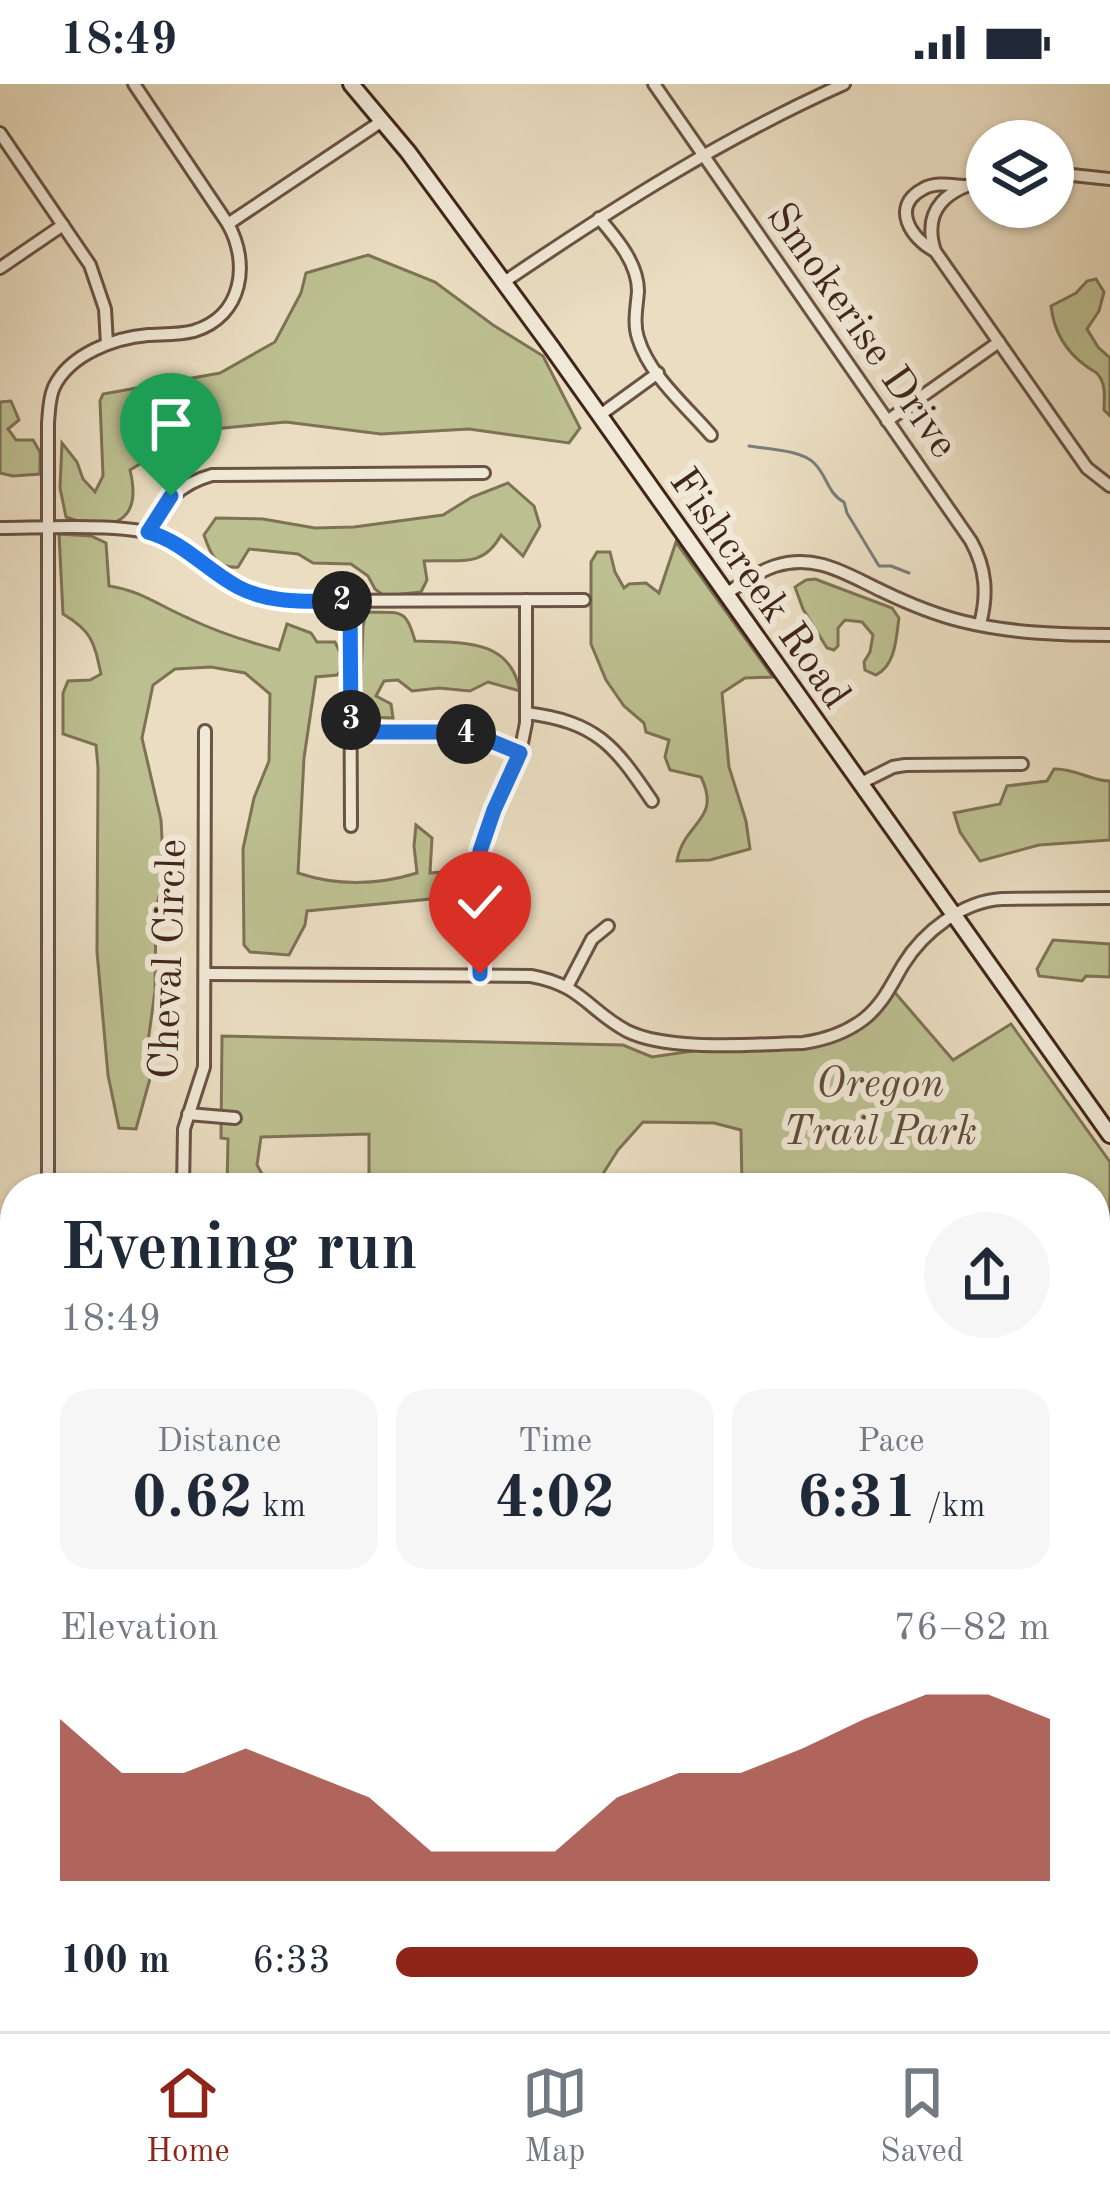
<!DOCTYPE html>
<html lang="en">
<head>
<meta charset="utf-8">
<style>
	:root { --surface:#fff; --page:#f6f6f7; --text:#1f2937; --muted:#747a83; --line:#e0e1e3; --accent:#8f2418 }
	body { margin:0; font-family:"Old Standard TT",serif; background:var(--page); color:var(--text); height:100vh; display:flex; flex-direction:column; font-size:45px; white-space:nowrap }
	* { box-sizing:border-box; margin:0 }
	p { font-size:39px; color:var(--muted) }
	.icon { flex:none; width:66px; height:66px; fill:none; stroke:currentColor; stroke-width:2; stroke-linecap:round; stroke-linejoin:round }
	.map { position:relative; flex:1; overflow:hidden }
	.sheet { position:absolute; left:0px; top:1089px; width:1110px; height:858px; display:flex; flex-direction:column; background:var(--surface); border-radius:48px 48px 0 0; box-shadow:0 3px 9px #0004 }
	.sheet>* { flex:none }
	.controls { position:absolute; left:966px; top:36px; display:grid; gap:24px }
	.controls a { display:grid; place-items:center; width:108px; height:108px; border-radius:50%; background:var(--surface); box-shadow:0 3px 9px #0004; font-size:60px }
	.pin { position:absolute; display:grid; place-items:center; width:102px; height:102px; color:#fff; margin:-123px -51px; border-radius:50% 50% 50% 0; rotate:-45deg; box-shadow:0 0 12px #0007 }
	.pin .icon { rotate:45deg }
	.km { position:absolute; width:60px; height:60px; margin:-30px; border-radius:50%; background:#222; color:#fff; font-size:33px; line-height:60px; text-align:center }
	.round { display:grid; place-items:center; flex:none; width:126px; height:126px; border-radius:63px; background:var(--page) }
	.summary { display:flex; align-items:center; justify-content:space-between; height:204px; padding:0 60px }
	h1 { font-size:66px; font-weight:800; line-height:90px }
	.metrics { display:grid; grid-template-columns:repeat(3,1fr); gap:18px; height:204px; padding:12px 60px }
	.metrics div { display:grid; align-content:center; border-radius:30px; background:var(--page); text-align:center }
	.metrics b { font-size:60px; font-weight:800 }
	.metrics small { font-size:33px; font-weight:400 }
	.metrics p { font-size:33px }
	.chart { height:336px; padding:24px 60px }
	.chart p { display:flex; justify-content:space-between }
	.chart svg { width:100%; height:216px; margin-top:12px; fill:var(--accent); opacity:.7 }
	ul { padding:0 60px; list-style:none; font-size:39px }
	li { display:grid; grid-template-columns:192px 144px 1fr; align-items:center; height:90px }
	li i { height:30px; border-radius:15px; background:var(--accent) }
	.status { display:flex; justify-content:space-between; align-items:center; height:84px; padding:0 60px; background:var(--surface); direction:ltr }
	.status svg { height:33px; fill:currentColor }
	.menu { display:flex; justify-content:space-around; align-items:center; height:168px; border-top:3px solid var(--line); background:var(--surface); font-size:33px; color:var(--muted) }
	.menu a { display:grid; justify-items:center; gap:6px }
	.menu .current { color:var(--accent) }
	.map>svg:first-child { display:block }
	.green { fill:#bcbf90; stroke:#7e7255; stroke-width:3 }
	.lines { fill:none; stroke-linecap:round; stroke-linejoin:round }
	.stream { stroke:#797d7d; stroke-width:3 }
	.minor-casing { stroke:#6a5344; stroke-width:16 }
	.secondary-casing { stroke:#40251a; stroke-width:20 }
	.minor { stroke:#f1e9d7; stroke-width:10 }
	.secondary { stroke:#f1e9d7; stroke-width:14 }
	.route-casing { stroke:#fff; stroke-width:24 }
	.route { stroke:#1a73e8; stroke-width:15 }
	.labels { text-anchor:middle; stroke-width:12; stroke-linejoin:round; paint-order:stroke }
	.street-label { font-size:42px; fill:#40251a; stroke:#f1e9d7 }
	.park-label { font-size:42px; font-style:italic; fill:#5f4c38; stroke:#f1e9d7 }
</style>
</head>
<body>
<div class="status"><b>18:49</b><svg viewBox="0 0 49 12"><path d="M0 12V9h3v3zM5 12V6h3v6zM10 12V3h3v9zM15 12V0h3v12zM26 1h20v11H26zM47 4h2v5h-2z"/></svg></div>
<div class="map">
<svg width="1110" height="1947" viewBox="0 0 1110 1947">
	<rect width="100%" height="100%" fill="#eaddc1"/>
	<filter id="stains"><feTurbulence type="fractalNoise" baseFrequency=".00167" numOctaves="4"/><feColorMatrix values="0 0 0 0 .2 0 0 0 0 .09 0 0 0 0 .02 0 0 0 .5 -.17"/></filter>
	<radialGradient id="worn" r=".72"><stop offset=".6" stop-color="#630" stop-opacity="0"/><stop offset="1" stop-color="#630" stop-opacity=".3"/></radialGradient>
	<g class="green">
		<path d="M368,171L435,198L493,241L543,272L580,344L569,359L469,345L381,350L286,338L213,345L185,353L130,386C143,439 111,450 66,433L60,404L62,359L77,378L83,395L95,408L103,392L100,317L103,310L220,289L275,258L301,209L306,189Z"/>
		<path d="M1096,195L1104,208L1099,227L1087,245L1098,263L1110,274V332L1104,326C1104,315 1106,305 1101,295C1096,286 1095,289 1086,282C1065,267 1054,248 1051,222L1076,209L1087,197Z"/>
		<path d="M11,317L19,336L8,345L16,356H33L40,368V390L13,392L0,389V318Z"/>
		<path d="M508,399L534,422L540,442L523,472L501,451C483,485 458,475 424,477L427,496L421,508L384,512L375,505L368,492L351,480L313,479L298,470L249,465L238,483C216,485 210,469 204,451L216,434L263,435L315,444L354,443L443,431L472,413Z"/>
		<path d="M59,450L91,452L106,459L109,502C139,506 160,522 188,534C217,548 248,558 279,566L287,540L311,549L317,558H335L346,581L337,591L316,593L304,674L298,789C337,802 378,801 417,789L414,762L416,741L432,754L430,789L455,787L451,813L307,827L305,841L289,871L250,868L244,861L243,765L254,714L269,677L270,610L245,589L211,583L175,585L153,601L142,654L161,736L164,794L156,824L155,907L147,965L151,991L136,1045L119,1044L108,991L97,868L98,684L96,661L63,650V609L68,597L90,596L101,590C94,558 92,547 63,530Z"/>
		<path d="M676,458L773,593L745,594L722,609L729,683L746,737L750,765L710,776L677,777C684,737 722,737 701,693L670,686L665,673L669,656L646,648L644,639L624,622L606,596L591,560V478L597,468H610L615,488L624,504L629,500L646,499L659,509Z"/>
		<path d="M815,495L892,524L899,534C896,554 896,581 876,591L865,586L864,578L870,568L873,551L862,538L845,536L838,544V562L834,566L827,564L803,525L795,503L806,496Z"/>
		<path d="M366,528C400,529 406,523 415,557C460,559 510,553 520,607L488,598L470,607L439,604L412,607L398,596L384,597L376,612L391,620L393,634L364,633L360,622L363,543Z"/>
		<path d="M1054,685C1075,684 1090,697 1110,697V756L1039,761L980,777L960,748L954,729L1000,720L1007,702L1047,697Z"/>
		<path d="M1053,856L1110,860V893L1086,892L1082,897L1039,892L1037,885Z"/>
		<path d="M891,904L953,976L1011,940L1110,1078V1144L1105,1139L1095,1144V1104H742L741,1046L714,1039L643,1038L618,1066L596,1101L598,1104H369V1050L261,1053L257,1081L270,1104H227L228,1055L221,1054L222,952L623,961L652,973L748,959H803L851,943Z"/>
		<path d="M1106,1446L1110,1447V1766L1103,1765L1102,1759L1106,1742L1102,1668L1105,1622L1096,1575L1102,1510L1095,1493V1464L1105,1455Z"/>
		<path d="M223,1932H663L648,1942L646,1947H225Z"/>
	</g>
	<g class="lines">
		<g class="stream">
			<path d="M749,362C767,365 803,366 815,380C827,392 828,410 844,418L847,429L879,482H891L909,489"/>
			<path d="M1095,1906L1110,1910"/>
			<path d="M581,1947L592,1932"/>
		</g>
		<defs>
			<g id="minor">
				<path d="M654,0L971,457C986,484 988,510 980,540"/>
				<path d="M0,49L90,181L105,225L107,260"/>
				<path d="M1053,89L1110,95"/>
				<path d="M987,96C949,104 921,124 935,167L1087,384L1110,402"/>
				<path d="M599,134C616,154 638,179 638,207C637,222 633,239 638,254C649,291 686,322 711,351"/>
				<path d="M228,140L382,37"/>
				<path d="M935,167C911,155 890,122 923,105C935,98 950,101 963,102"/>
				<path d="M0,184L63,141"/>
				<path d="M504,198C613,124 723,54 844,0"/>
				<path d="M600,331L658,289"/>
				<path d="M887,337L999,258"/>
				<path d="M0,444C43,444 130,438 167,454C212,474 226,506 280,517L584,516"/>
				<path d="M148,449C163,419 179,400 212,391L484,389"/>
				<path d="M726,510C742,499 757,488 775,482C816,469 846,490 882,507C907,519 933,530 961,537C1009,549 1060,551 1110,551"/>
				<path d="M350,517L351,742"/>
				<path d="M526,629C597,638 614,661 652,717"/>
				<path d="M351,648H452L480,653L520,669"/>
				<path d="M863,698L893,683L905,681L1022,680"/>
				<path d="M205,890L531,892C582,901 588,926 627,947C669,968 755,960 803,959C824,956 847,948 864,935C883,920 891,901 903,881C923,848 963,817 1002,815L1110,814"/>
				<path d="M480,890V767L494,726L520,669L526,639V516"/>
				<path d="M567,903L592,855L608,842"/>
				<path d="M188,1030L235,1034"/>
				<path d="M48,1104V339C49,327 49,314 54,303C70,270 114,254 148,251C163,250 179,251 194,247C243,232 250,179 228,140L134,0"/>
				<path d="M183,1104L184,1045L204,983L205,647"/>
				<path d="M1095,1604L1099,1706L1095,1741"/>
				<path d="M1095,1814L1110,1813"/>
				<path d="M750,1932L768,1947"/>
				<path d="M27,1947V1932"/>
				<path d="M171,1947L172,1932"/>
				<path d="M720,1947L736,1932"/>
			</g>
			<g id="secondary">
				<path d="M351,0L408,68L552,264L1110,1051"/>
				<path d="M0,1367H15"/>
				<path d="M1095,1383L1110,1384"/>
			</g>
		</defs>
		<use href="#minor" class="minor-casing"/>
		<use href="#secondary" class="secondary-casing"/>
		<use href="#minor" class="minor"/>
		<use href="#secondary" class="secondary"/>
	</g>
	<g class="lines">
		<defs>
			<path id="route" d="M171,412L148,448C184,458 206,486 238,503C272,521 312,517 350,517L351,648H452L481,653L520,669L494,726L480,767V890"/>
		</defs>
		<use href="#route" class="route-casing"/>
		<use href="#route" class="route"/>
	</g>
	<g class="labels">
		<g class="street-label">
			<text transform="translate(864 245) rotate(55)" y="15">Smokerise Drive</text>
			<text transform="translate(762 503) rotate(55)" y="15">Fishcreek Road</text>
			<text transform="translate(166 875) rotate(-88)" y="15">Cheval Circle</text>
		</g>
		<g class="park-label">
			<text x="880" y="1012">Oregon<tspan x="880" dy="48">Trail Park</tspan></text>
		</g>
	</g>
	<rect width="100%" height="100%" filter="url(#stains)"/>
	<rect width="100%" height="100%" fill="url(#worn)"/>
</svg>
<div class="controls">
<a><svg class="icon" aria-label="layers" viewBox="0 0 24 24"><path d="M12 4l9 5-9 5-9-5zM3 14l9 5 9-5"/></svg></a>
</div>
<div class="pin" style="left:171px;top:412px;background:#1e9e55"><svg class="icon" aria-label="arrive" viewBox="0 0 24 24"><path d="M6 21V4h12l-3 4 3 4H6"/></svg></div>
<div class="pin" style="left:480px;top:890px;background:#d93025"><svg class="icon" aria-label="check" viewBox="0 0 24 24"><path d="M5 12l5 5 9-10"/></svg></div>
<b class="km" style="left:342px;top:517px">2</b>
<b class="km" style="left:351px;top:636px">3</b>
<b class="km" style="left:466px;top:650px">4</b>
<section class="sheet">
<div class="summary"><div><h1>Evening run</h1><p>18:49</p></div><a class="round"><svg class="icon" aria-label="share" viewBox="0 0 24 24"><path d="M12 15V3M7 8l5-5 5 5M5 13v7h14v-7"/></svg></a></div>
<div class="metrics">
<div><p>Distance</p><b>0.62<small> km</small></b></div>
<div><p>Time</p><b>4:02</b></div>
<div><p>Pace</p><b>6:31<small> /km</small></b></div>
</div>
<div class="chart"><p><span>Elevation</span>76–82 m</p>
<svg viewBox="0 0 160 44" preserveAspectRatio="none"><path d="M0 44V11L10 22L20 22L30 17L40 22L50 27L60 38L70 38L80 38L90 27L100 22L110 22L120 17L130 11L140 6L150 6L160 11V44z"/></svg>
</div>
<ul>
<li><b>100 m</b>6:33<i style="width:89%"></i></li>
</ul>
</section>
</div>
<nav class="menu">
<a class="current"><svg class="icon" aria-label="home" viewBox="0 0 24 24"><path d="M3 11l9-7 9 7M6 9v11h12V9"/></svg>Home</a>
<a><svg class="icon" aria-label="map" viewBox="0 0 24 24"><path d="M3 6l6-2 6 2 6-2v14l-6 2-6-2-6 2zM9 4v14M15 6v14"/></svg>Map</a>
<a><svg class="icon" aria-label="saved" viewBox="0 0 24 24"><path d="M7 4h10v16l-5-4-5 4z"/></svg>Saved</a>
</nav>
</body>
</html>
